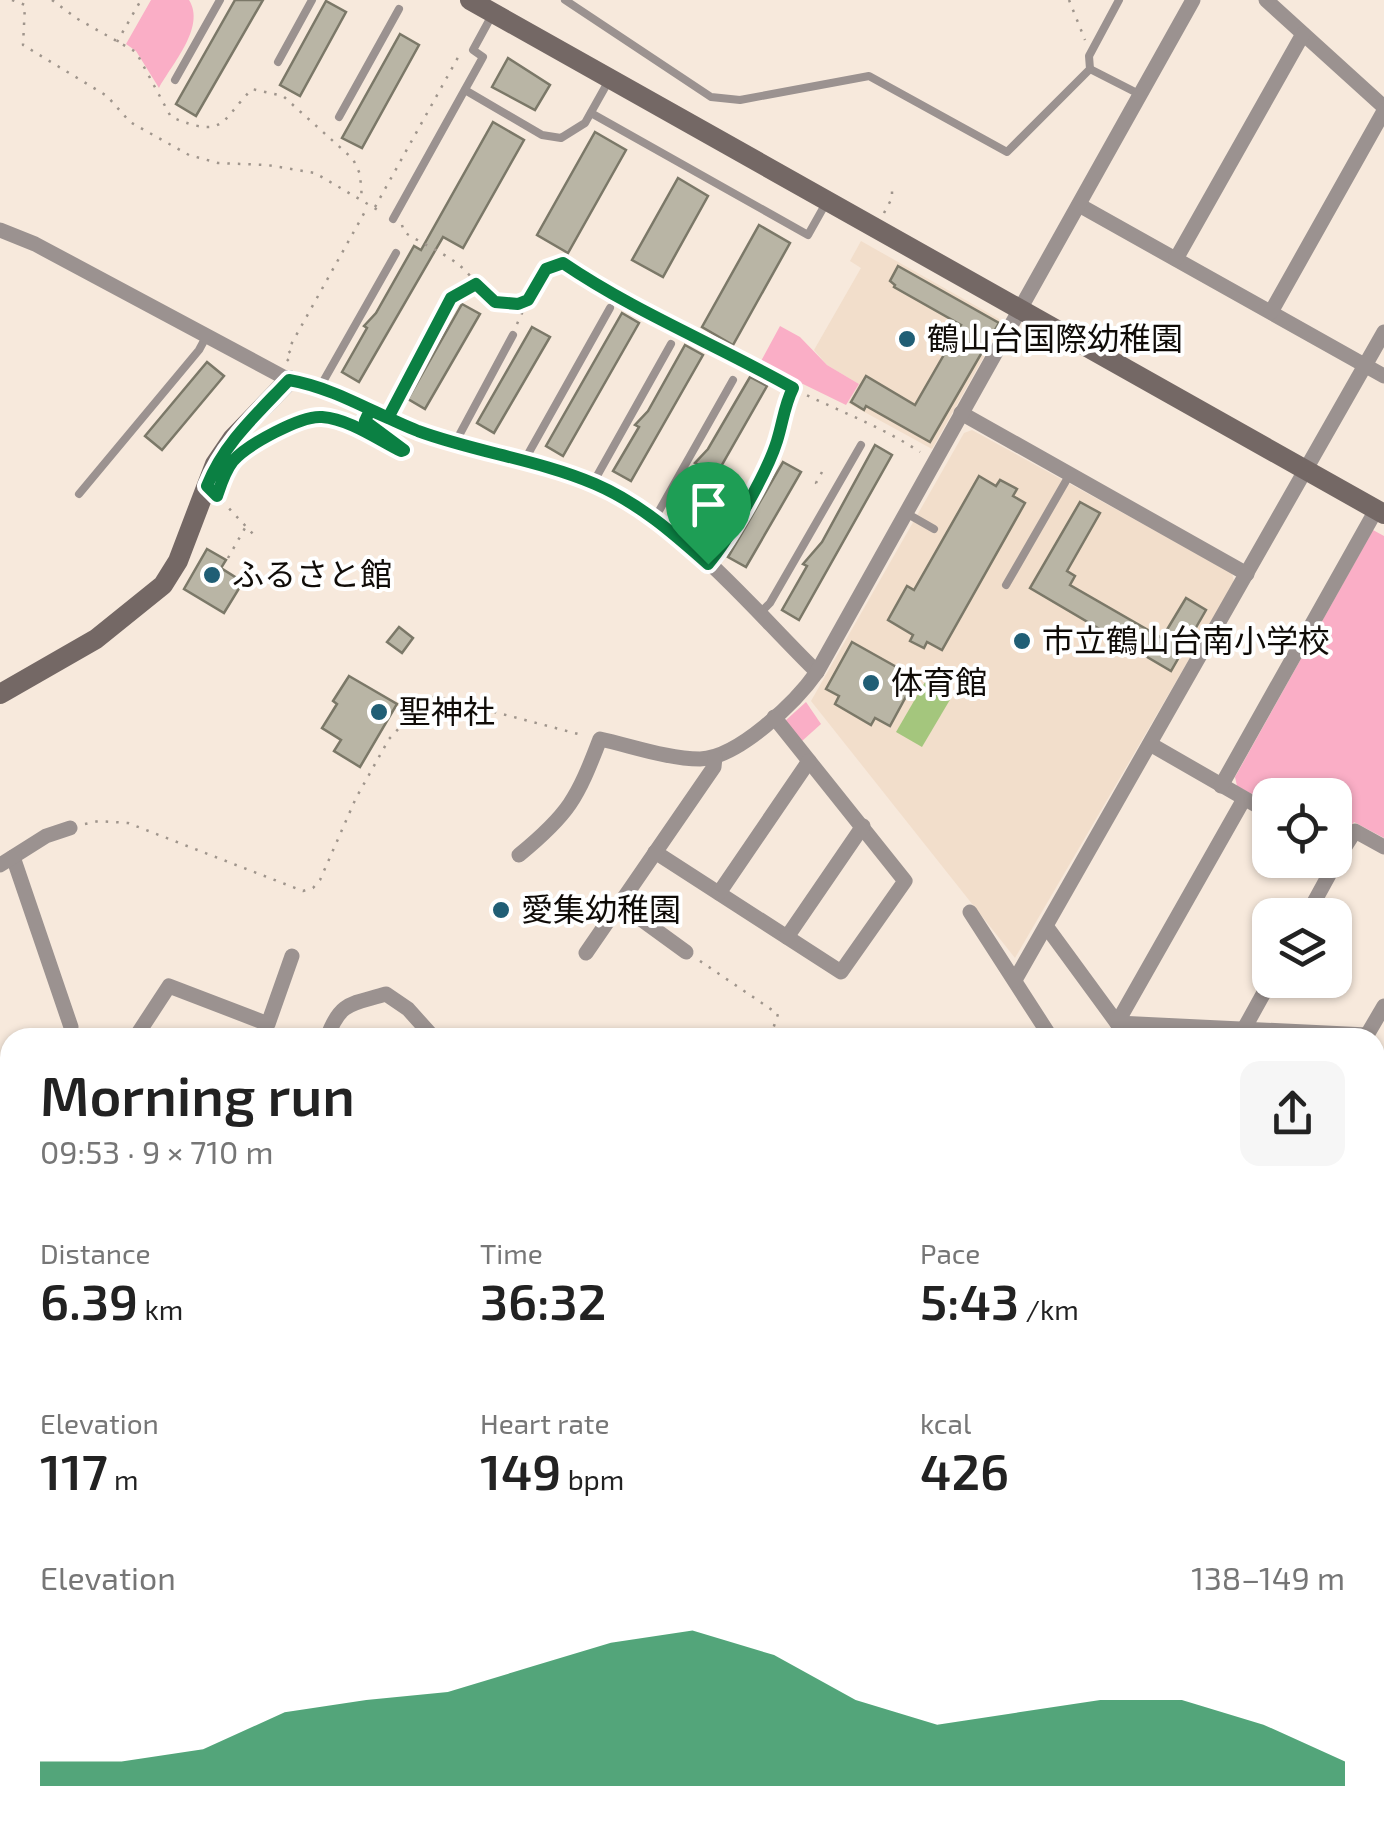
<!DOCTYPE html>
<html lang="en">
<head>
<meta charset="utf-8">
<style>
	:root { --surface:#fff; --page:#f6f6f6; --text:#222; --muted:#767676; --accent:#0b8043 }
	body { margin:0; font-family:"Exo 2","Noto Sans JP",sans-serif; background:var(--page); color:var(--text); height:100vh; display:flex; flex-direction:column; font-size:38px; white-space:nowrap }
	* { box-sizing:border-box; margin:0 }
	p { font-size:32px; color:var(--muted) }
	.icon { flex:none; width:55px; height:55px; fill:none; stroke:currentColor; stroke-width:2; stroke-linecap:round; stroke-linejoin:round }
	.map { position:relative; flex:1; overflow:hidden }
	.sheet { position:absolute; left:0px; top:1028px; width:1385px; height:812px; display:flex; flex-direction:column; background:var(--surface); border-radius:30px 30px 0 0; box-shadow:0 2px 8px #0004 }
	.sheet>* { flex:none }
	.tools { position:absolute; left:1252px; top:778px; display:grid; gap:20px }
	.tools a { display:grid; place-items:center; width:100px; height:100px; border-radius:20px; background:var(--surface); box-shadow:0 2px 8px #0004; font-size:50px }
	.pin { position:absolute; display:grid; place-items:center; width:85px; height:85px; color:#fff; margin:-102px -42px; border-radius:50% 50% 50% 0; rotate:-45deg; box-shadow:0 0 10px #0007 }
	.pin .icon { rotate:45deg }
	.round { display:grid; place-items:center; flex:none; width:105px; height:105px; border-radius:20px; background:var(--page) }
	.summary { display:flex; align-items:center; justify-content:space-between; height:170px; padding:0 40px }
	h1 { font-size:55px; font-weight:600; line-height:75px }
	.metrics { display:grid; grid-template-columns:repeat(3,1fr); gap:15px; height:170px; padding:10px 40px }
	.metrics div { display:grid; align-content:center }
	.metrics b { font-size:50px; font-weight:600 }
	.metrics small { font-size:28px; font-weight:400 }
	.metrics p { font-size:28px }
	.chart { height:280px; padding:20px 40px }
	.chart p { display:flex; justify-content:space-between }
	.chart svg { width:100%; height:180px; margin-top:10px; fill:var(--accent); opacity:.7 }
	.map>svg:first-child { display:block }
	.built { fill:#f2decb }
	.green { fill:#faaec6 }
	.forest { fill:#f29fba }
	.water { fill:#a4c67d }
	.building { fill:#b9b5a5; stroke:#7b7868; stroke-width:2.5 }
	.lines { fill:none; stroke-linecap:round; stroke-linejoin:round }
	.path { stroke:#9f958c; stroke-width:2.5; stroke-dasharray:2.5 8; stroke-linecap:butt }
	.lane { stroke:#9b9290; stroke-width:8 }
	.street { stroke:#9b9290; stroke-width:15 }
	.secondary { stroke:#746865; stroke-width:20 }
	.primary { stroke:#584a47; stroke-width:22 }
	.route-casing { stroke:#fff; stroke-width:20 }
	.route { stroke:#0b8043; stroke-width:12 }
	.poi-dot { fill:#205e75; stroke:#fff; stroke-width:4 }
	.labels { text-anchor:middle; stroke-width:8; stroke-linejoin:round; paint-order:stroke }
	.poi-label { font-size:32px; fill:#100c08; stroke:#fff; text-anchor:start }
</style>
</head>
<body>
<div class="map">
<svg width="1384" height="1838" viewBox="0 0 1384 1838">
	<rect width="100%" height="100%" fill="#f7e9dc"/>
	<g class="built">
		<path d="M861,241L999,319L1000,328L932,449L848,403L859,384L827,365L814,350L861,268L850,261Z"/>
		<path d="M972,430L1232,573L1234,582L1015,958L811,701L964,433Z"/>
	</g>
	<g class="green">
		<path d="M151,0H189C206,27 172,64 159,88L136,51L126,44Z"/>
		<path d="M780,326L800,337L827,365L859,384L846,405L760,363Z"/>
		<path d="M1373,530L1384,536V838L1354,822L1344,837L1335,840V795H1270V804L1237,786L1235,777Z"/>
		<path d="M806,702L821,724L802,741L785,721Z"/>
	</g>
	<path class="forest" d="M1146,1830H1282L1296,1838H1142Z"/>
	<path class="water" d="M925,682L951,698L922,747L896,732Z"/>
	<g class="building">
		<path d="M235,0H263L196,116L176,104Z"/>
		<path d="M326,1L346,12L300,96L280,85Z"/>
		<path d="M400,34L419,45L362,148L342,138Z"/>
		<path d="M508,58L550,85L535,110L492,87Z"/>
		<path d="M493,122L524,140L463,248L443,237L359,382L342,372L367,328L364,326L376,313L414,246L421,250Z"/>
		<path d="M595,132L626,150L568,253L537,235Z"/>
		<path d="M678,178L708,196L663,277L632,260Z"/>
		<path d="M759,225L790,243L733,345L702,327Z"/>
		<path d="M898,266L999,323L930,442L866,406L864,410L851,402L866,376L915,405L961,325L894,287L895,285L890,281Z"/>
		<path d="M462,304L480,314L425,409L408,399Z"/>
		<path d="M622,313L639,323L563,456L546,446Z"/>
		<path d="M532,327L550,337L494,433L477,423Z"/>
		<path d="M685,345L703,355L631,481L613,471L639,427L635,425L648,411Z"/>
		<path d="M207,362L224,376L162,450L145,436Z"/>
		<path d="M750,377L767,386L691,519L674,509L699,465L695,463L708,449Z"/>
		<path d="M875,445L892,455L799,620L782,610L807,566L803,564L822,542Z"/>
		<path d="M783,462L801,472L746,567L728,557Z"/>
		<path d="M979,476L996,486L1000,480L1017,489L1013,496L1025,503L942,650L927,642L924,648L910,641L913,635L888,620L907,586L914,590Z"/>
		<path d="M1080,502L1100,513L1067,571L1075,576L1070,585L1162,638L1186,598L1206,610L1171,671L1030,588Z"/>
		<path d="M207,549L226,560L221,568L243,582L224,613L184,589Z"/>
		<path d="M399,627L413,638L402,653L387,642Z"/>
		<path d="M852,642L916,678L890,726L875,718L871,725L835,704L839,696L826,689Z"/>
		<path d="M349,676L397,704L360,767L334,751L341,740L322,728L337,704L333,701Z"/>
	</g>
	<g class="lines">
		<g class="path">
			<path d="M12,0L25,5L23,45L107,96L130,122L189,155L218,163L267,165L315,173L383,213"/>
			<path d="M52,0L76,18L136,52L171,117C225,139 219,123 252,89L283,96L353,159L360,174L362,199"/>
			<path d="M1069,0L1085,40"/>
			<path d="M117,42L141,0"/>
			<path d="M375,207L461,52"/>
			<path d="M884,213L892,198V191"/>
			<path d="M402,225L404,232C421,243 442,252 458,264C481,283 493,316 528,300L547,269L563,263L613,296"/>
			<path d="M620,300C680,327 736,360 794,389C836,410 881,426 920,452"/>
			<path d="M449,301L459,291L475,284"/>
			<path d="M517,324L528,300"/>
			<path d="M287,361L292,355L288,350L367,208"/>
			<path d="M248,451C323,403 325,412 401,451L404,450L391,438"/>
			<path d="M772,452L784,407L792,389"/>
			<path d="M822,472L816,483L823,487"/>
			<path d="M222,501L255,536"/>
			<path d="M228,558L245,528"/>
			<path d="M85,824L99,821L128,823L303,891L313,888L320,880L356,798L389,739L430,695L582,735"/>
			<path d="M700,961L778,1014L770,1038"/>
		</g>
		<g class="lane">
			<path d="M565,0L711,97L740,100L869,76L1007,152L1090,69L1089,56L1119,0"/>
			<path d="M278,62L312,0"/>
			<path d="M1090,69L1141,95"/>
			<path d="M175,80L220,0"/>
			<path d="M465,90L542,135L561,138L585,123L608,82"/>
			<path d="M591,113L808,235L826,203"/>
			<path d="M339,117L399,9"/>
			<path d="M393,219L483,57L473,50L491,17"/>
			<path d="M320,387L396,253"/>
			<path d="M388,417L445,311"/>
			<path d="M455,443L513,335"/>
			<path d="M523,463L610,308"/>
			<path d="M593,483L671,344"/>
			<path d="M79,494L199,350L206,337"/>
			<path d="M906,513L934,529"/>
			<path d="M655,518L733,380"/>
			<path d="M708,564L768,463"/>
			<path d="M1006,585L1070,474"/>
			<path d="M759,614L770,603L861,445"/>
			<path d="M1375,1763L1384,1760"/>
		</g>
		<g class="street">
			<path d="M1266,0L1384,107"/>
			<path d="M1079,205L1384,376"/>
			<path d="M0,230L35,244L289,380C337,388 378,417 423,433C479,451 537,462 591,483C679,515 751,608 817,672"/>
			<path d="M1176,259L1303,34"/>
			<path d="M1271,312L1384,111"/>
			<path d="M961,413L1247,574"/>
			<path d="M1150,744L1270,813"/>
			<path d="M1221,786L1376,510"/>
			<path d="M1335,849L1341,853L1355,831L1384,847"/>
			<path d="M655,852L841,972L905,881L774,717"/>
			<path d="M519,855C569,814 577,799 600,739C632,746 668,759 700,759C738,758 796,702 817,672L1193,0"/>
			<path d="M13,857L71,1027"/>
			<path d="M0,865L46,836L70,828"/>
			<path d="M719,893L809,761"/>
			<path d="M620,904L686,952"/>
			<path d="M970,912L1050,1036"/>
			<path d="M1307,915L1341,853"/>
			<path d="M1046,926L1117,1023L1367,1035L1384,1006"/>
			<path d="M787,937L863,826"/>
			<path d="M586,953L714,767L715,757"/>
			<path d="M1015,980L1384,332"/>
			<path d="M1117,1023L1244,799"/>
			<path d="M1245,1027L1271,980"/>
			<path d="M135,1038L169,986L268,1024L292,956"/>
			<path d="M327,1038C340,1001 352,1004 386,994L408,1009L434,1038"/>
			<path d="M0,1150L10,1148"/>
			<path d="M0,1234L10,1232"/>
			<path d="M1375,1357L1384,1360"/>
			<path d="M0,1396L10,1392"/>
			<path d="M0,1519L9,1521"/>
			<path d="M1375,1582L1384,1583"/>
			<path d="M0,1584L10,1582"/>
			<path d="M0,1612L10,1623"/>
			<path d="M0,1709L10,1719"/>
			<path d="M1002,1830L1010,1838"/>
			<path d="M554,1838L559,1830"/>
		</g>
		<g class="secondary">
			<path d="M470,0L1384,514"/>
			<path d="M0,694L96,639L163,585L178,561L215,464L232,439L289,380"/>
			<path d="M1375,1618L1384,1616"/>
			<path d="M99,1838L120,1830"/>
			<path d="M900,1838L918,1830"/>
		</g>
		<g class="primary">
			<path d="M0,1639L10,1649"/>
			<path d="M0,1678L10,1689"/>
			<path d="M142,1830L150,1838"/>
			<path d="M172,1830L179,1838"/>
		</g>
	</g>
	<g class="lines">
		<defs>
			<path id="route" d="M708,564C673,533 639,503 595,484C539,460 475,452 418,431C375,414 335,388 289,380C257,414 224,443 207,486L217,496C221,484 225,471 233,461C247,445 301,415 322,417C349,419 377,439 401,451L404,450L365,421L370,410L388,418L451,298L476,284L495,302L518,304L528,300L546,269L563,263C635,312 717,345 793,388C784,406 783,422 777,441C767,473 730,538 708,564"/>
		</defs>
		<use href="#route" class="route-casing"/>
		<use href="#route" class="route"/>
	</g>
	<g class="poi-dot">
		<circle cx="907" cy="339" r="10"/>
		<circle cx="212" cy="575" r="10"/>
		<circle cx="1022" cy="641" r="10"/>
		<circle cx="871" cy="683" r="10"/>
		<circle cx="379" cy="712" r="10"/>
		<circle cx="501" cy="910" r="10"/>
	</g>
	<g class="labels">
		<g class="poi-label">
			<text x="927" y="350">鶴山台国際幼稚園</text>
			<text x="232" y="586">ふるさと館</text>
			<text x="1042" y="652">市立鶴山台南小学校</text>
			<text x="891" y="694">体育館</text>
			<text x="399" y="723">聖神社</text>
			<text x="521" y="921">愛集幼稚園</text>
		</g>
	</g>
</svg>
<div class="tools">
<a><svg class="icon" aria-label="locate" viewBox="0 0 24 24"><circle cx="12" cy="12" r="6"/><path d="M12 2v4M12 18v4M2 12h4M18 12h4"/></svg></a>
<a><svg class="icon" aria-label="layers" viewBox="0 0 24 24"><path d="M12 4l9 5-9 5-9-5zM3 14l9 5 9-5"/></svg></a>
</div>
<div class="pin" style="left:708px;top:564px;background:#1e9e55"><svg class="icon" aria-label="arrive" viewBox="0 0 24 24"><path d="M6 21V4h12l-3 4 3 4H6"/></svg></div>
<section class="sheet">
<div class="summary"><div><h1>Morning run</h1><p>09:53 · 9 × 710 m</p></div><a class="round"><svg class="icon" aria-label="share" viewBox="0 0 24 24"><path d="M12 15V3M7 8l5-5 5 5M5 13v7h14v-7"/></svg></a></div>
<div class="metrics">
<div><p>Distance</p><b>6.39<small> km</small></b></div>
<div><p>Time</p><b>36:32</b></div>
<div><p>Pace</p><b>5:43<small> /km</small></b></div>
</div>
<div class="metrics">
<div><p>Elevation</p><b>117<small> m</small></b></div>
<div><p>Heart rate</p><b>149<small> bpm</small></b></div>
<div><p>kcal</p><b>426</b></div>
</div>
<div class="chart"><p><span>Elevation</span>138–149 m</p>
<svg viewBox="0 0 160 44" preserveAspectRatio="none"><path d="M0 44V38L10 38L20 35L30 26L40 23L50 21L60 15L70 9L80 6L90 12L100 23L110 29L120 26L130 23L140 23L150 29L160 38V44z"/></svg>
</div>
</section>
</div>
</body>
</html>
